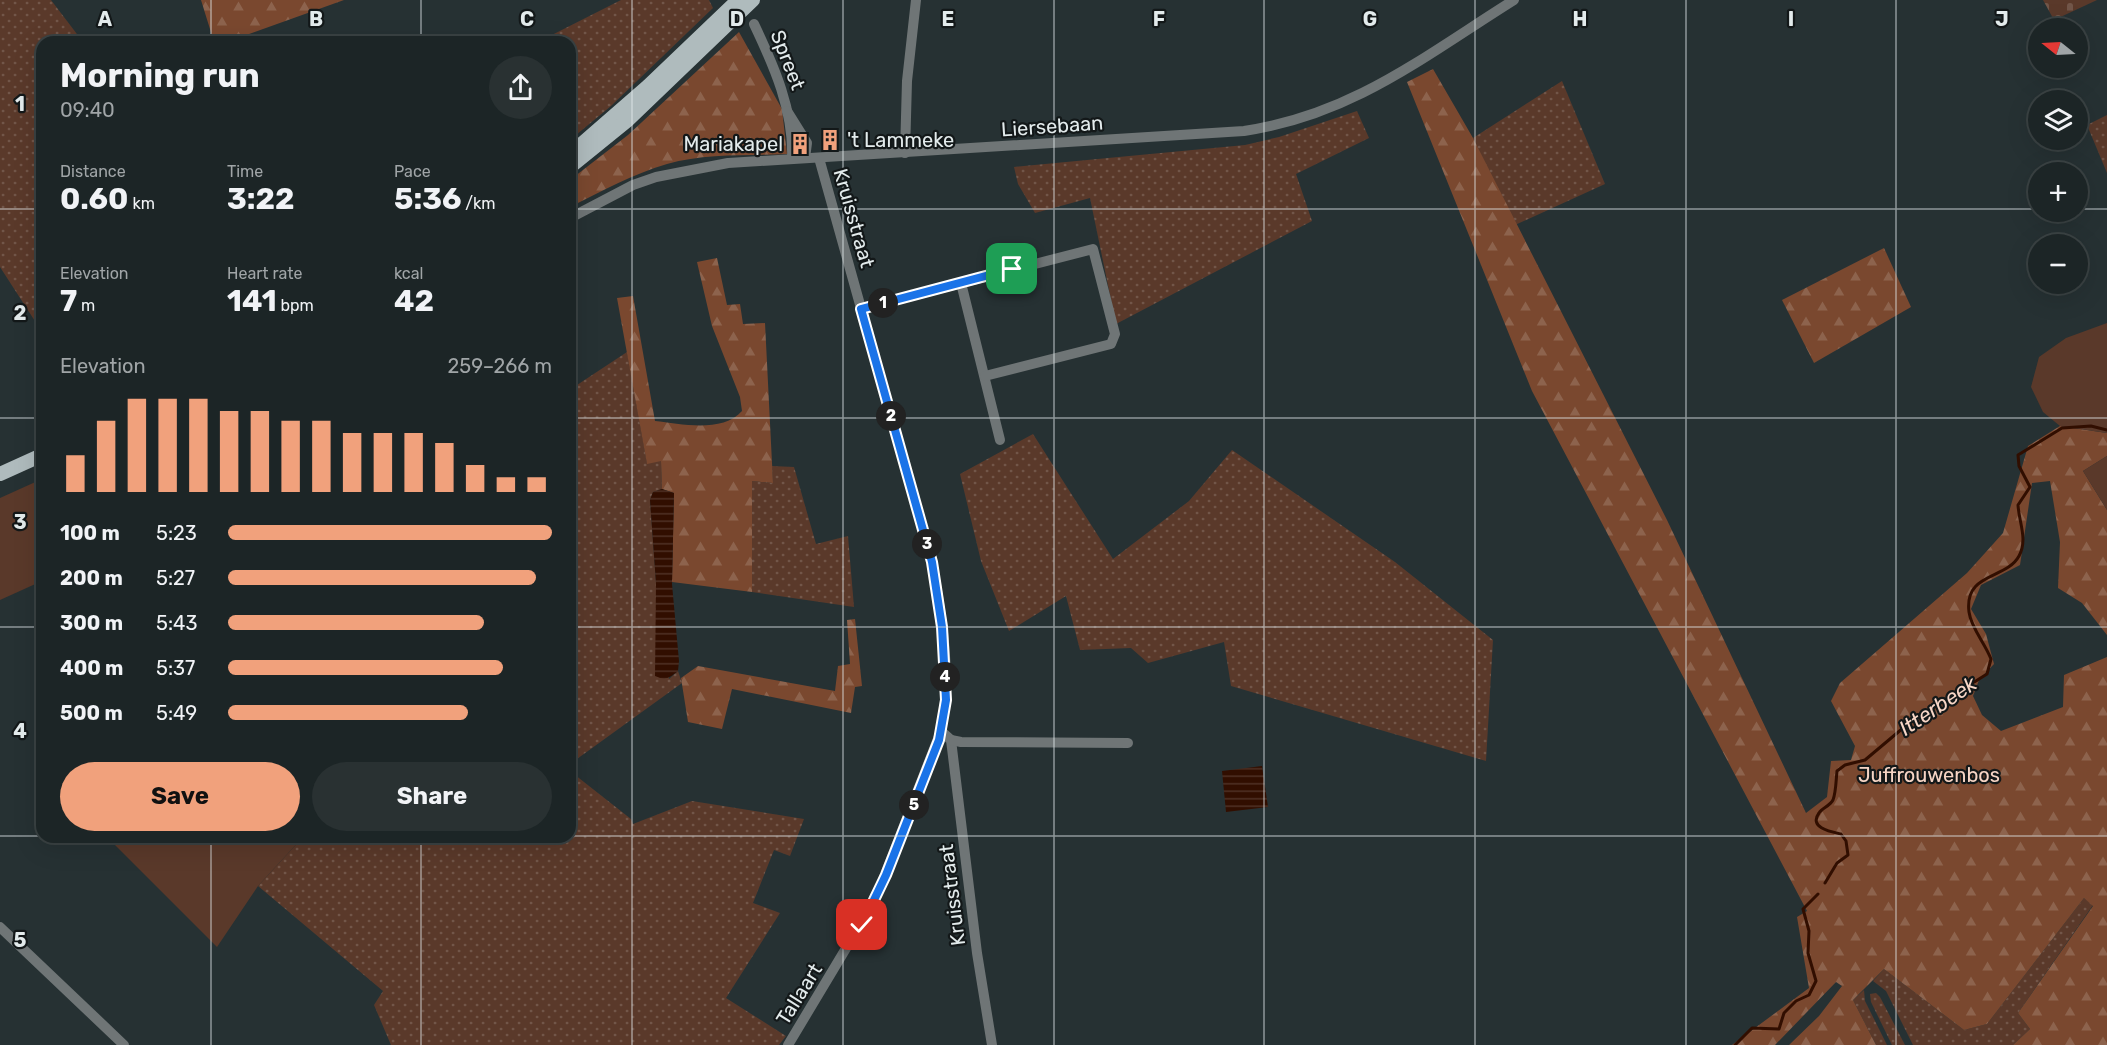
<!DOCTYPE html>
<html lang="en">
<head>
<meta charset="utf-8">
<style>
	:root { --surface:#1c2526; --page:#293132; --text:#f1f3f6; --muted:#a0a5a7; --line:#3a4243; --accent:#f1a17c }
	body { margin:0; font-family:Rubik,sans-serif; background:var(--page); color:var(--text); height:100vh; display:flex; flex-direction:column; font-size:22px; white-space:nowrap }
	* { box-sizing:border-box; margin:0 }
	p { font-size:20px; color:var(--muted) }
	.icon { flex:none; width:33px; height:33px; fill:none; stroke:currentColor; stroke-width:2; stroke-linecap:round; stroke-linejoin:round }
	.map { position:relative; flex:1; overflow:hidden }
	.panel { position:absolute; left:36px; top:36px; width:540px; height:807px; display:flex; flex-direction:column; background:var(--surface); border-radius:18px; box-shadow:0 6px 24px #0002,0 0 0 2px var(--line) }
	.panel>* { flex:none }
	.needle { width:39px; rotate:288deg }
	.tools { position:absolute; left:2028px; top:18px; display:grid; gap:12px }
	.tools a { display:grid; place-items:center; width:60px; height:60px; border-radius:50%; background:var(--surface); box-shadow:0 6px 24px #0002,0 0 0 2px var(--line); font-size:30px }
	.pin { position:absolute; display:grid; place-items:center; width:51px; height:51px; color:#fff; margin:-26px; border-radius:12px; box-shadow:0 3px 9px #0006 }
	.km { position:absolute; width:30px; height:30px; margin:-15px; border-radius:50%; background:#222; color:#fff; font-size:16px; line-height:30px; text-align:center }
	.round { display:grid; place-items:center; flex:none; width:63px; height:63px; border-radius:32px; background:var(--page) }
	.headline { display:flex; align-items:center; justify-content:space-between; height:102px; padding:0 24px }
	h1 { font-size:33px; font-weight:700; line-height:45px }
	.figures { display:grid; grid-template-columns:repeat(3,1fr); gap:9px; height:102px; padding:6px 24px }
	.figures div { display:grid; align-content:center }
	.figures b { font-size:30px; font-weight:700 }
	.figures small { font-size:16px; font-weight:400 }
	.figures p { font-size:16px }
	.chart { height:168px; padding:12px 24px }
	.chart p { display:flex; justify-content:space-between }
	.chart svg { width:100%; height:108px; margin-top:6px; stroke:var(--accent); stroke-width:6 }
	.cta { display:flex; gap:12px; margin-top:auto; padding:12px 24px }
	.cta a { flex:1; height:69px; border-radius:36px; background:var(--accent); color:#111; font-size:24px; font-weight:700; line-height:69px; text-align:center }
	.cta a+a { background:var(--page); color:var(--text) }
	ul { padding:0 24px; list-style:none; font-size:20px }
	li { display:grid; grid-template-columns:96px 72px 1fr; align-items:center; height:45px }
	li i { height:15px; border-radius:8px; background:var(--accent) }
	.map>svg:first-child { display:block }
	.grass { fill:url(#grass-dots) }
	.forest { fill:url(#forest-firs) }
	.cemetery { fill:url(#cemetery-stones) }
	.green { fill:#5a392a }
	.water { fill:url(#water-rules) }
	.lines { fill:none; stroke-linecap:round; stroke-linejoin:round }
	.stream { stroke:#310e00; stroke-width:3 }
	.minor { stroke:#6f7576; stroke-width:10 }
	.major { stroke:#afbbbd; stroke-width:14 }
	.route-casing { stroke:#fff; stroke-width:12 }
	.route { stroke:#1a73e8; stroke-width:8 }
	.grid { fill:none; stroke:#e3ebec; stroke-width:1.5; stroke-opacity:0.55 }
	.labels { text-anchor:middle; stroke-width:4.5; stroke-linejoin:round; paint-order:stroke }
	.street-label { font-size:20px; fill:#e3ebec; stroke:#131819 }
	.poi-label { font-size:20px; fill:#e3ebec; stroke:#131819; text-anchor:start }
	.park-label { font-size:20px; fill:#f6d5c5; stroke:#131819 }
	.water-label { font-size:21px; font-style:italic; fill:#f8d7c7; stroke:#131819 }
	.grid-label { font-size:20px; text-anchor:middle; font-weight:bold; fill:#e3ebec; stroke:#131819; stroke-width:4.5; stroke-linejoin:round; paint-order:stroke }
</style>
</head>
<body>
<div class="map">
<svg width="2107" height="1045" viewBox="0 0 2107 1045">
	<defs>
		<pattern id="grass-dots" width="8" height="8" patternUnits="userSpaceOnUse" patternTransform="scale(1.5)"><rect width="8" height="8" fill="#5a392a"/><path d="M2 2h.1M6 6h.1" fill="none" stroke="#725649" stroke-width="1.8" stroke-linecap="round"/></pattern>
		<pattern id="forest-firs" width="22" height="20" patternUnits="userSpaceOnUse" patternTransform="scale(1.5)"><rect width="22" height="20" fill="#7a482f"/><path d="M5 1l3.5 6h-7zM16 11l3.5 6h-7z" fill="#8d634d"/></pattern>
		<pattern id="cemetery-stones" width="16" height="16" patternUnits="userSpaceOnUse" patternTransform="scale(1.5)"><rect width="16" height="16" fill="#5a392a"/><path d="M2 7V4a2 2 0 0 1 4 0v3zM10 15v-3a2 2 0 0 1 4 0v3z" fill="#725649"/></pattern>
		<pattern id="water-rules" width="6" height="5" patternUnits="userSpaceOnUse" patternTransform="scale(1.5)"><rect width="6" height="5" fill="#310e00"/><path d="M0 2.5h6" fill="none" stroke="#4f3125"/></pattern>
	</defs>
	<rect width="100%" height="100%" fill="#263133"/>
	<g class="grass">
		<path d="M0,0H51L83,42H42V332L0,267Z"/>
		<path d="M621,0H709L713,8L611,106L570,140V42H538Z"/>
		<path d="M1562,81L1605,184L1515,225L1473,138Z"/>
		<path d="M1357,111L1369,138L1296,174L1312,221L1116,324L1090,198L1035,213L1018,184L1014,167L1245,145L1279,137Z"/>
		<path d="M2107,115V173L2087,125Z"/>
		<path d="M627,352L647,463L661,460L662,489L653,492L650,500L656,583L669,679L678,671L682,683L570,764V363L577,385Z"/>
		<path d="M1033,434L1113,559L1189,501L1232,450L1395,562L1493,640L1486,761L1231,686L1224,642L1148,663L1131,648L1080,650L1066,596L1009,631L981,561L960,474Z"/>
		<path d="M772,466L794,467L816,544L848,536L854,607L752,592V481L773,483Z"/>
		<path d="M570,771L631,819L633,824L692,801L804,819L790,856L774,850L753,903L780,913L726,998L786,1036L779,1045H391L374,1005L383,991L258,886L303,837H570Z"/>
		<path d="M2084,898L2093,905L2018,1013L2030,1029L2013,1045H1913L1886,991L1873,981L1884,969L1964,1030L1987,1024Z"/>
		<path d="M1864,990L1865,1001L1887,1045H1876L1853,1000Z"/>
		<path d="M1876,993L1880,997L1905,1045H1892L1871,1002L1870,994Z"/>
	</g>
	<g class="forest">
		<path d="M201,0H344L227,42H214Z"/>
		<path d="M739,32L782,109L787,154C748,156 705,153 667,164C633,174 602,191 570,207V180L628,135Z"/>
		<path d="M1433,69L1473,138L1667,520L1806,813L1827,797L1831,761L1851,760L1855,746L1831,701L1840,683L1967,573L2003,533L2028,446L2060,426L2107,433V456L2083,471L2107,510V635L2082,603L2058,588L2060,542L2050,481L2032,483L2020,565L1981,585L1971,609L1986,634L1994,664L1979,680L1973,696L1982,715L2001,731L2063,707L2064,675L2107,657V1045H2013L2030,1029L2018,1013L2093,906L2084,898L1987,1024L1964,1030L1884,969L1853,1000L1876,1045H1789L1819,1016L1842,986L1836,982L1775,1045H1732L1809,988L1797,917L1807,911L1532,391L1407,82Z"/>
		<path d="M1884,248L1911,307L1814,363L1782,300Z"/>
		<path d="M717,258L727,305L740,304L743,324L765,323L773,483L752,481V592L672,582L674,493L662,489L661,461L647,464L617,298L633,296L655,421C681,424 723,433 742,411L740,397L712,326L697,262Z"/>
		<path d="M855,619L862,686L855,687L851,713L732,689L722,729L688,722L681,678L698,666L835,691L838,666L850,664L847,620Z"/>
	</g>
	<path class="cemetery" d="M2043,0H2097L2054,20Z"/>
	<g class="green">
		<path d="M2107,323V433L2060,426L2043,412L2031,387L2039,357L2066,338Z"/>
		<path d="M2107,456V510L2083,471Z"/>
		<path d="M42,479V581L0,600V498Z"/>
		<path d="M107,837H303L258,886L217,947Z"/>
	</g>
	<g class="water">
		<path d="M662,489L674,493L672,584L679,661L678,671C669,678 666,681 655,676L656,583L650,500L653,492Z"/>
		<path d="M1262,766L1268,807L1226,812L1222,771Z"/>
	</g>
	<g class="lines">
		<g class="stream">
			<path d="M1825,883L1837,863L1848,855L1846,841L1841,834C1832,832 1808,828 1819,813C1822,808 1830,806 1833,800C1836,792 1836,780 1837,771L1845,765L1865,760L1909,723L1987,674L1991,659C1985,643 1971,628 1969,612C1964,572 2006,580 2019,556C2028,539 2019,523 2018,505L2030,487L2019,466L2018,455L2062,428L2091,426L2107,430"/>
			<path d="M1735,1045L1752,1028L1779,1029L1784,1013L1796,1001L1809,995L1816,981L1808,953L1809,931L1803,909L1818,894"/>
		</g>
		<g class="minor">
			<path d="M754,24C774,66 794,111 792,159"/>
			<path d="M787,111L807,143L805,158"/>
			<path d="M905,153L907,81L916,0"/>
			<path d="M819,158L932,562C942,616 952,676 941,731L951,740L977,953L992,1045"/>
			<path d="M570,218L633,185L656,177L728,163L1244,131C1352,115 1423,57 1514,0"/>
			<path d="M961,283L1000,440"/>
			<path d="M861,309L1093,249L1115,334L1111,344L985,376"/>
			<path d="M951,740L961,742L1128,743"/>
			<path d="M0,927L124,1045"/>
			<path d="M788,1045L875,900L941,731"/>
		</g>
		<g class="major">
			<path d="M570,154L648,86L738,0"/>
			<path d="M570,167L628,120L753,0"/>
			<path d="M0,474L42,455"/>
		</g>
	</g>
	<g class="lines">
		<defs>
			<path id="route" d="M862,925L886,875L939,740L946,700L942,627L932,562L861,309L1012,269"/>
		</defs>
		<use href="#route" class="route-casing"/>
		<use href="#route" class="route"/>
	</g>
	<path class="grid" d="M211,0V42M421,0V42M632,0V1045M843,0V1045M1054,0V1045M1264,0V1045M1475,0V1045M1686,0V1045M1896,0V1045M0,209H42M570,209H2038M2078,209H2107M0,418H42M570,418H2107M0,627H42M570,627H2107M0,836H42M570,836H2107M211,837V1045M421,837V1045"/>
	<defs>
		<symbol id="building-bare" viewBox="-9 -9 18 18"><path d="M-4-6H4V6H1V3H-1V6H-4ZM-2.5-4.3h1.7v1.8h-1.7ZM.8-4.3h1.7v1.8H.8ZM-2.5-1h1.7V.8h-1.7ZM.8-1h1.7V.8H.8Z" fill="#f1a17c" stroke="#131819" stroke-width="2.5" paint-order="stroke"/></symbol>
	</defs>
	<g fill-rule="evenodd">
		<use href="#building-bare" x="815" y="125" width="30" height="30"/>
		<use href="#building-bare" x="785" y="129" width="30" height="30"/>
	</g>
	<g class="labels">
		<g class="street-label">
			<text transform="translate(788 60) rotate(69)" y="7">Spreet</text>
			<text transform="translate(1052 126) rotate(-4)" y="7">Liersebaan</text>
			<text transform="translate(854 218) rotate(74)" y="7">Kruisstraat</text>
			<text transform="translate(952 895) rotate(-97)" y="7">Kruisstraat</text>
			<text transform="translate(799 994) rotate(-58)" y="7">Tallaart</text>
		</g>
		<g class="poi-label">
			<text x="847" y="147">'t Lammeke</text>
			<text x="783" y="151" text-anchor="end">Mariakapel</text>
		</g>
		<g class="park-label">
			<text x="1929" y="782">Juffrouwenbos</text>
		</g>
		<g class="water-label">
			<text transform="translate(1938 706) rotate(-34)" y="7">Itterbeek</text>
		</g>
	</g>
	<g class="grid-label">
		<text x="105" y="26">A</text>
		<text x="316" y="26">B</text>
		<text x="527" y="26">C</text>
		<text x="737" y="26">D</text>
		<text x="948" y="26">E</text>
		<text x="1159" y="26">F</text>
		<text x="1370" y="26">G</text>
		<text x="1580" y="26">H</text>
		<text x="1791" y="26">I</text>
		<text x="2002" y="26">J</text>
		<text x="20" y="111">1</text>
		<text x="20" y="320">2</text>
		<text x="20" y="529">3</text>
		<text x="20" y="738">4</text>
		<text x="20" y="947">5</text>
	</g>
</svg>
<div class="tools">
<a><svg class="needle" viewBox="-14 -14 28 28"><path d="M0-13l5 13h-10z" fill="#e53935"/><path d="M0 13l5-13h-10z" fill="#a0a5a7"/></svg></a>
<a><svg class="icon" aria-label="layers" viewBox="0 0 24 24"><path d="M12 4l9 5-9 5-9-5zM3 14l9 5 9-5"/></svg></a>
<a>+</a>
<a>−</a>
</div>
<div class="pin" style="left:1012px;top:269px;background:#1e9e55"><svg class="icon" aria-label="arrive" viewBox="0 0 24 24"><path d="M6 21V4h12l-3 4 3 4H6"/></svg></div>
<div class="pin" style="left:862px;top:925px;background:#d93025"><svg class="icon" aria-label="check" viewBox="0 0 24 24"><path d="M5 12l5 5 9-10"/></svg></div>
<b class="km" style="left:883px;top:303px">1</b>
<b class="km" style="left:891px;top:416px">2</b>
<b class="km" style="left:927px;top:544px">3</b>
<b class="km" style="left:945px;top:677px">4</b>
<b class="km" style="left:914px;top:805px">5</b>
<section class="panel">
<div class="headline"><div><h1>Morning run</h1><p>09:40</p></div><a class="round"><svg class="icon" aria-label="share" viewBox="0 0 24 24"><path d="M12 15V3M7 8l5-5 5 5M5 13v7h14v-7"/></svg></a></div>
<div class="figures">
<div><p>Distance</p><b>0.60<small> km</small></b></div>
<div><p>Time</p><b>3:22</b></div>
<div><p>Pace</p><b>5:36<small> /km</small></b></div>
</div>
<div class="figures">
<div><p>Elevation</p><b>7<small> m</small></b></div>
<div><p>Heart rate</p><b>141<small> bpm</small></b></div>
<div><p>kcal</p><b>42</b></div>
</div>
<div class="chart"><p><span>Elevation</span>259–266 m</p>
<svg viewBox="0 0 160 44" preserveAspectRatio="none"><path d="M5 44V29M15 44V15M25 44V6M35 44V6M45 44V6M55 44V11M65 44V11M75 44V15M85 44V15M95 44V20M105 44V20M115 44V20M125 44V24M135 44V33M145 44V38M155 44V38"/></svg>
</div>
<ul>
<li><b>100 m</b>5:23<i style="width:100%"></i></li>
<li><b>200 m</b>5:27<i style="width:95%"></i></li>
<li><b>300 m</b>5:43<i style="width:79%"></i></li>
<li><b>400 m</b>5:37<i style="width:85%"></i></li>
<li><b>500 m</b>5:49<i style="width:74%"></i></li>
</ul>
<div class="cta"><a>Save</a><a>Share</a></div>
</section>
</div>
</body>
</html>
